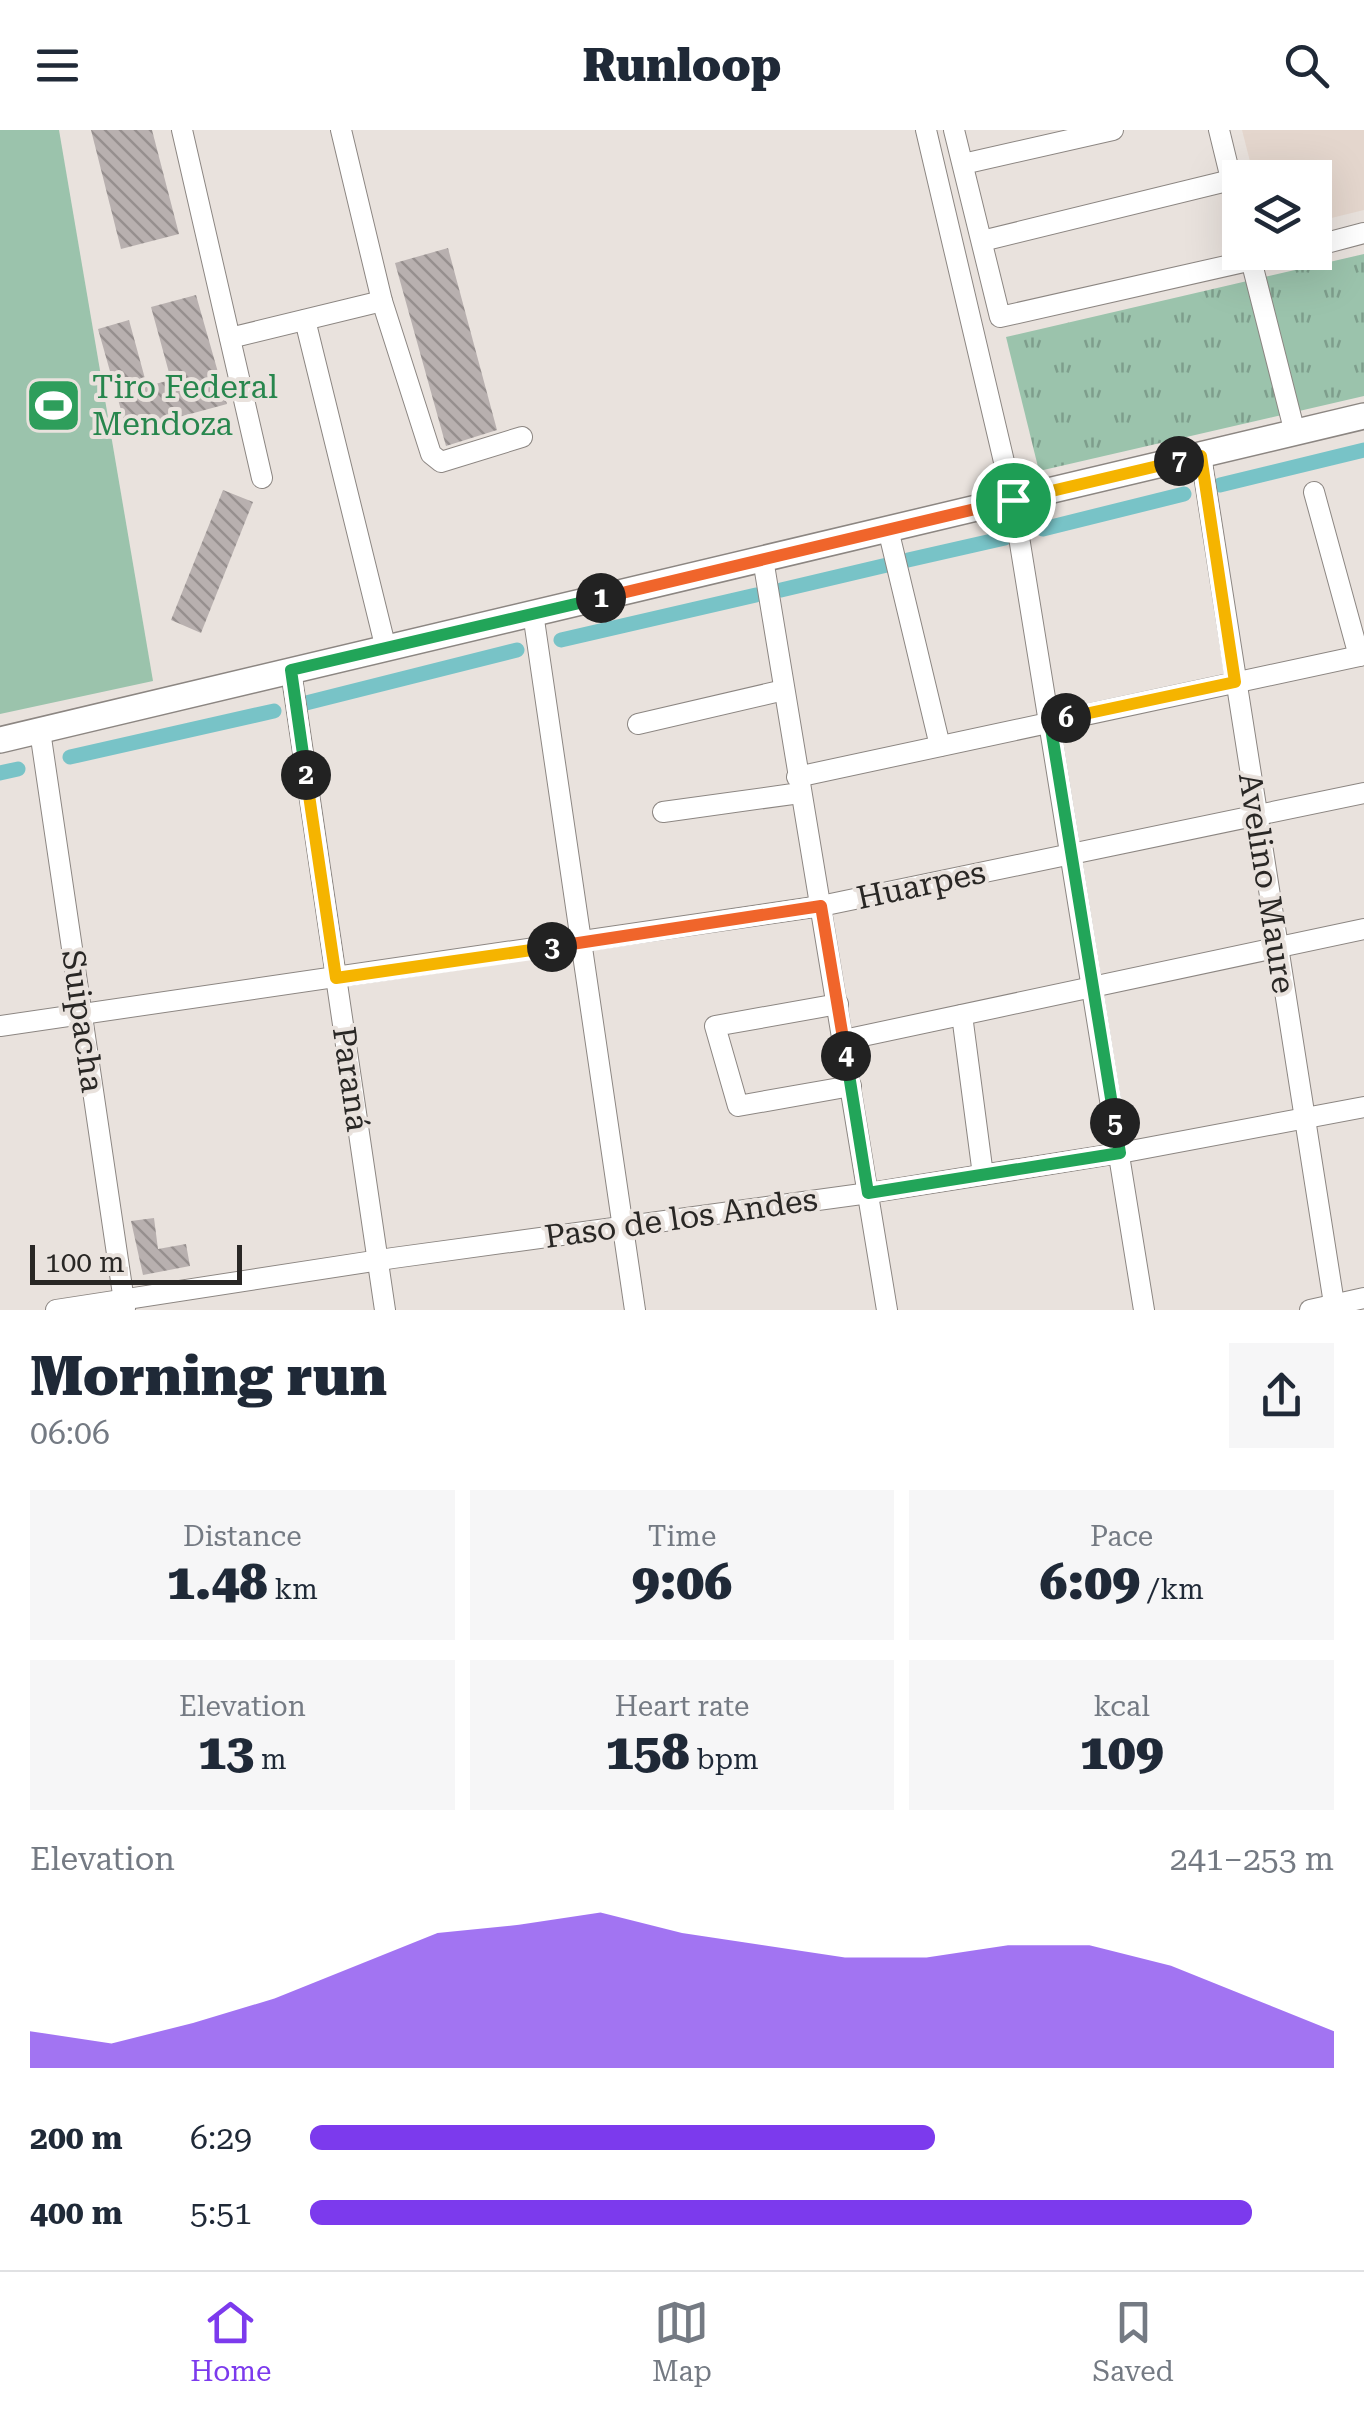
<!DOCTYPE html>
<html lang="en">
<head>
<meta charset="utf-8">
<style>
	:root { --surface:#fff; --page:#f6f6f7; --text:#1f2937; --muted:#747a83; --line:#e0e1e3; --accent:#7c3aed }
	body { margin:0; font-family:"Roboto Serif",serif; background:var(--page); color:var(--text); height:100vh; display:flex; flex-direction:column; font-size:38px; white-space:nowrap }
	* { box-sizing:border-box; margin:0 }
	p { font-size:32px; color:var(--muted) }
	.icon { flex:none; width:55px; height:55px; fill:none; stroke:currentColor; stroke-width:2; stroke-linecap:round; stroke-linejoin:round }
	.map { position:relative; height:1180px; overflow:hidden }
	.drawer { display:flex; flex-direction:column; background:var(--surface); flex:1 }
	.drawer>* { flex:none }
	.fabs { position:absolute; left:1222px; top:30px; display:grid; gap:20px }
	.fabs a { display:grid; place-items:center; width:110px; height:110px; border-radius:0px; background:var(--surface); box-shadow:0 10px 40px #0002; font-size:50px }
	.scale { position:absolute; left:30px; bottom:25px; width:212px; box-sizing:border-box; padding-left:10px; border:5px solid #292725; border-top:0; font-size:28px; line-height:35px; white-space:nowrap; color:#292725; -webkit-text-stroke:8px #e9e2dd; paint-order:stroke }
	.pin { position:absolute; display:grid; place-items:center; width:85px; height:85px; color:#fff; margin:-42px; border:5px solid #fff; border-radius:50%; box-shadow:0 2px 10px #0007 }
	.km { position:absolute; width:50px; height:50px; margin:-25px; border-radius:50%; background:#222; color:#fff; font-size:28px; line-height:50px; text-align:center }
	.round { display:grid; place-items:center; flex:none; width:105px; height:105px; border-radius:0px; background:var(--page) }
	.summary { display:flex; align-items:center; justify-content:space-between; height:170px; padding:0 30px }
	h1 { font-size:55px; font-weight:800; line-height:75px }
	.stats { display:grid; grid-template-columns:repeat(3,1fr); gap:15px; height:170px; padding:10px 30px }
	.stats div { display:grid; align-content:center; border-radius:0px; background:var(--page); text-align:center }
	.stats b { font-size:50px; font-weight:800 }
	.stats small { font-size:28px; font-weight:400 }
	.stats p { font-size:28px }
	.chart { height:280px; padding:20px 30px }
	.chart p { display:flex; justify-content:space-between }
	.chart svg { width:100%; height:180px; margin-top:10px; fill:var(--accent); opacity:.7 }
	ul { padding:0 30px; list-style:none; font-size:32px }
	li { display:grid; grid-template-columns:160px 120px 1fr; align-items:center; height:75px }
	li i { height:25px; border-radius:12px; background:var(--accent) }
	header { display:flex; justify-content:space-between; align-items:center; height:130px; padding:0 30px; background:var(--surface); font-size:45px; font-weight:800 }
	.dock { display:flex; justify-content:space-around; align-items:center; height:140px; border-top:2px solid var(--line); background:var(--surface); font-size:28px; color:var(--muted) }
	.dock a { display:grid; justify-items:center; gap:5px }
	.dock .current { color:var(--accent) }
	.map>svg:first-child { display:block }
	.built { fill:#e4d6cd }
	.park { fill:url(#park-tufts) }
	.pitch { fill:#9bc3ac }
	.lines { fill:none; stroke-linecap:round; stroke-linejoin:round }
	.canal { stroke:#78c3c7; stroke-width:15 }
	.building { fill:url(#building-back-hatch) }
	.minor-casing { stroke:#8c8682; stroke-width:22 }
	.major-casing { stroke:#8c8682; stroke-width:28 }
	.minor { stroke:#fff; stroke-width:20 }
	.major { stroke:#fff; stroke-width:25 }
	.split-1-casing { stroke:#fff; stroke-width:20 }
	.split-2-casing { stroke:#fff; stroke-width:20 }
	.split-3-casing { stroke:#fff; stroke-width:20 }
	.split-4-casing { stroke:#fff; stroke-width:20 }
	.split-5-casing { stroke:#fff; stroke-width:20 }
	.split-6-casing { stroke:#fff; stroke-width:20 }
	.split-7-casing { stroke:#fff; stroke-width:20 }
	.split-8-casing { stroke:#fff; stroke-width:20 }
	.split-1 { stroke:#f0652b; stroke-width:12 }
	.split-2 { stroke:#22a559; stroke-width:12 }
	.split-3 { stroke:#f5b400; stroke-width:12 }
	.split-4 { stroke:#f0652b; stroke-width:12 }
	.split-5 { stroke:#22a559; stroke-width:12 }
	.split-6 { stroke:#22a559; stroke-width:12 }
	.split-7 { stroke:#f5b400; stroke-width:12 }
	.split-8 { stroke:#f5b400; stroke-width:12 }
	.labels { text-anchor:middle; stroke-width:8; stroke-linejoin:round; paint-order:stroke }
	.leisure-label { font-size:32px; fill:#27864d; stroke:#e9e2dd; text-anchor:start }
	.street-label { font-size:32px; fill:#292725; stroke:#e9e2dd }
</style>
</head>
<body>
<header><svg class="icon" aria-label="menu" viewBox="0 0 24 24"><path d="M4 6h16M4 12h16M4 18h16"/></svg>Runloop<svg class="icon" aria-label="search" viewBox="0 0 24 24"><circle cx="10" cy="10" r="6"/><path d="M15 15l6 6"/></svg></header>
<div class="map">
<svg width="1364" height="1180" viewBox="0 0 1364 1180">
	<defs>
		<pattern id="park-tufts" width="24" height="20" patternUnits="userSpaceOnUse" patternTransform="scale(2.5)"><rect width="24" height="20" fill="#9bc3ac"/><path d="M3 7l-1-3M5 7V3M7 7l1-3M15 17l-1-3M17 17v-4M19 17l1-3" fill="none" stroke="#7e9e8c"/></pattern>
		<pattern id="building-back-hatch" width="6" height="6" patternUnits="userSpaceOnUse" patternTransform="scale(2.5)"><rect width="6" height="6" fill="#b8b0af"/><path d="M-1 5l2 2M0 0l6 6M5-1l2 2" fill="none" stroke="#968f8e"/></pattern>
	</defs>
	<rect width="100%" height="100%" fill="#e9e2dd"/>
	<path class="built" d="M1242,0H1364V80L1315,92V48L1254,47Z"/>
	<path class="park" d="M1364,124V266L1039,341L1006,207Z"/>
	<path class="pitch" d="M0,0H59L153,551L0,584Z"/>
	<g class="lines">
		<g class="canal">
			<path d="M1220,355L1364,320"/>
			<path d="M1043,399L1184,364"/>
			<path d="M908,430L1005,408"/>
			<path d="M781,460L887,435"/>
			<path d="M561,510L756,465"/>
			<path d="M298,575L517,520"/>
			<path d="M70,627L274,581"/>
			<path d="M0,643L18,639"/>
		</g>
	</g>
	<g class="building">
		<path d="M91,0H152L179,104L121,119Z"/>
		<path d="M448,118L497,300L446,316L395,133Z"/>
		<path d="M196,165L227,274L127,301L98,199L129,190L147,256L171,250L151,177Z"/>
		<path d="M223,360L253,372L201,503L171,490Z"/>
		<path d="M154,1088L158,1119L186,1114L190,1136L143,1145L131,1091Z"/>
	</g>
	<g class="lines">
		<defs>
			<g id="minor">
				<path d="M182,0L262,348"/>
				<path d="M341,0L382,171L431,324L441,332L522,307"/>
				<path d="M926,0L1013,370L1144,1180"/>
				<path d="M954,0L1000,187L1288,122"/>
				<path d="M1219,0L1240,86"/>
				<path d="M963,34L1113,0"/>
				<path d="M982,111L1231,50"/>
				<path d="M1315,116L1364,103"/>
				<path d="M1249,122L1295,303"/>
				<path d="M305,190L386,519"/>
				<path d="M230,208L382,171"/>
				<path d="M1201,326L1335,1180"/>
				<path d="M1314,362L1359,526"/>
				<path d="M888,399L940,616"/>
				<path d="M763,429L887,1180"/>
				<path d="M533,483L635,1180"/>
				<path d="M291,541L385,1180"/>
				<path d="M638,594L784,560"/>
				<path d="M40,601L125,1178"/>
				<path d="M797,647L1364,525"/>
				<path d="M663,682L800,663"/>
				<path d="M838,874L715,896L738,976L851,956"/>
				<path d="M962,885L983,1045"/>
				<path d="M0,896L821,776L1364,663"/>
				<path d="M844,910L1364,799"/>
				<path d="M56,1180L393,1128L869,1063L1120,1023L1364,977"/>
				<path d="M1310,1180L1364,1168"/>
			</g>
			<path id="major" d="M0,610L1364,286"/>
		</defs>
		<use href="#minor" class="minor-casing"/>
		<use href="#major" class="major-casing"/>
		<use href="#minor" class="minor"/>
		<use href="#major" class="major"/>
	</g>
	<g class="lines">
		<defs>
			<path id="split-1" d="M601,468L1013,370"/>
			<path id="split-2" d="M306,645L291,540L601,468"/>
			<path id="split-3" d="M306,645L336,848L552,817"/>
			<path id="split-4" d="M552,817L821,776L846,926"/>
			<path id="split-5" d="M846,926L868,1063L1120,1023L1115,993"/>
			<path id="split-6" d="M1066,588L1050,592L1115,993"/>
			<path id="split-7" d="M1066,588L1235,552L1201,326L1179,331"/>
			<path id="split-8" d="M1013,370L1179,331"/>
		</defs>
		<use href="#split-1" class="split-1-casing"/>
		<use href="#split-2" class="split-2-casing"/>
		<use href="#split-3" class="split-3-casing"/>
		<use href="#split-4" class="split-4-casing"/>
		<use href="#split-5" class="split-5-casing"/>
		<use href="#split-6" class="split-6-casing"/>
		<use href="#split-7" class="split-7-casing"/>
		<use href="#split-8" class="split-8-casing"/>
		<use href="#split-1" class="split-1"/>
		<use href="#split-2" class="split-2"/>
		<use href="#split-3" class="split-3"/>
		<use href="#split-4" class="split-4"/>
		<use href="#split-5" class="split-5"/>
		<use href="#split-6" class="split-6"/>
		<use href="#split-7" class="split-7"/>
		<use href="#split-8" class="split-8"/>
	</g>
	<defs>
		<symbol id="stadium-square" viewBox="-11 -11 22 22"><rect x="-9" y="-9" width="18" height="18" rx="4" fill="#2e9e5b" stroke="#e9e2dd"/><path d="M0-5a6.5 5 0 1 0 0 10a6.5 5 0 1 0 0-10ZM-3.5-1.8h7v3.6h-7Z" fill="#fff"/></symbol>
	</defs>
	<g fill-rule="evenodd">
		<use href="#stadium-square" x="22" y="244" width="63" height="63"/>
	</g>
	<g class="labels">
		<g class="leisure-label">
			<text x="92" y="268">Tiro Federal<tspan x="92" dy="37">Mendoza</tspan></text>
		</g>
		<g class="street-label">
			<text transform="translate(1267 753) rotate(81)" y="11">Avelino Maure</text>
			<text transform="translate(921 755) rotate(-12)" y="11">Huarpes</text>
			<text transform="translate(83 891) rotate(82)" y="11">Suipacha</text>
			<text transform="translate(351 949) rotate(82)" y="11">Paraná</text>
			<text transform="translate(681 1088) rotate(-8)" y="11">Paso de los Andes</text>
		</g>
	</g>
</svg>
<div class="fabs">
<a><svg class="icon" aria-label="layers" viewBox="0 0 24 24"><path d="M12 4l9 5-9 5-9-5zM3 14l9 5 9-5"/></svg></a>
</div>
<div class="scale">100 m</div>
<div class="pin" style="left:1013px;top:370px;background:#1e9e55"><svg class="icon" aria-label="arrive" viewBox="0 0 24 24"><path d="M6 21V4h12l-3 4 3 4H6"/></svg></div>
<b class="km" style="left:601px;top:468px">1</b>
<b class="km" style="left:306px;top:645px">2</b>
<b class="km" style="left:552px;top:817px">3</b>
<b class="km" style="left:846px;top:926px">4</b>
<b class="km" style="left:1115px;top:993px">5</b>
<b class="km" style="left:1066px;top:588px">6</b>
<b class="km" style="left:1179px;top:331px">7</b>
</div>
<section class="drawer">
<div class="summary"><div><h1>Morning run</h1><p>06:06</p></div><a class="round"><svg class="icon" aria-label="share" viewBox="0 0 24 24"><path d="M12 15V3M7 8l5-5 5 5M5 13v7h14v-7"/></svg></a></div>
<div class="stats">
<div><p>Distance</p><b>1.48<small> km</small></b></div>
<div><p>Time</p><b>9:06</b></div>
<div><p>Pace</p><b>6:09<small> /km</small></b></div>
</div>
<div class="stats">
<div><p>Elevation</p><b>13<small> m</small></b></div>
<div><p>Heart rate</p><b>158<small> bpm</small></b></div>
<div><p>kcal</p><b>109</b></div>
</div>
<div class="chart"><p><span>Elevation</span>241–253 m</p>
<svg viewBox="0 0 160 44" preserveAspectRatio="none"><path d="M0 44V35L10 38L20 33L30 27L40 19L50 11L60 9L70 6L80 11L90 14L100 17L110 17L120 14L130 14L140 19L150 27L160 35V44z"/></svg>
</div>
<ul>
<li><b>200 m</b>6:29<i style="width:61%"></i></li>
<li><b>400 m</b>5:51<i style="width:92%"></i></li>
</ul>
</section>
<nav class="dock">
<a class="current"><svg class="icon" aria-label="home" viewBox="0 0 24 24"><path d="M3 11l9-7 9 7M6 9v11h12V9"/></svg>Home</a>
<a><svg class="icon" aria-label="map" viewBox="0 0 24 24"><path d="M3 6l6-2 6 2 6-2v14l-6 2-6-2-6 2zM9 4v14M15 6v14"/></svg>Map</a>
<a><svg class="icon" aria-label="saved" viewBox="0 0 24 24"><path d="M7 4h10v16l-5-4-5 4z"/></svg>Saved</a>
</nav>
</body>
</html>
